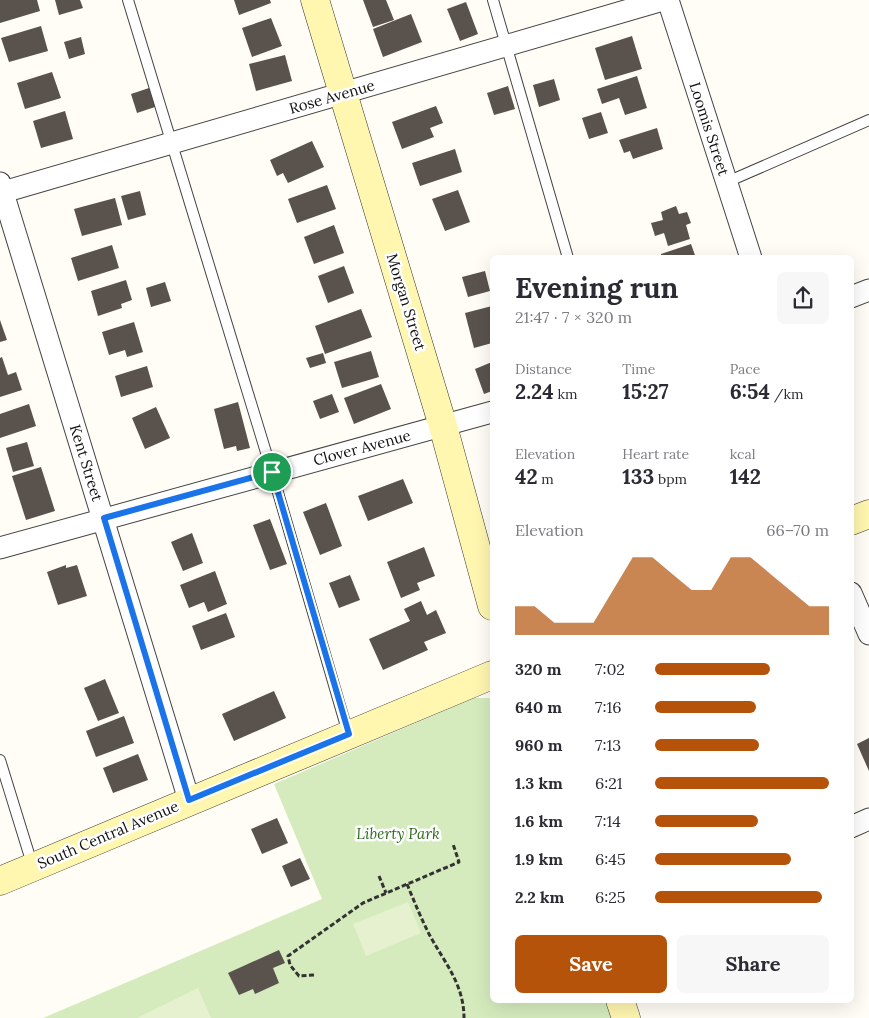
<!DOCTYPE html>
<html lang="en">
<head>
<meta charset="utf-8">
<style>
	:root { --surface:#fff; --page:#f7f7f7; --text:#2b2b33; --muted:#7c7c81; --accent:#b45309 }
	body { margin:0; font-family:Lora,serif; background:var(--page); color:var(--text); height:100vh; display:flex; flex-direction:column; font-size:19px; white-space:nowrap }
	* { box-sizing:border-box; margin:0 }
	p { font-size:16px; color:var(--muted) }
	.icon { flex:none; width:28px; height:28px; fill:none; stroke:currentColor; stroke-width:2; stroke-linecap:round; stroke-linejoin:round }
	.map { position:relative; flex:1; overflow:hidden }
	.sheet { position:absolute; left:490px; top:255px; width:364px; height:748px; display:flex; flex-direction:column; background:var(--surface); border-radius:8px; box-shadow:0 5px 20px #0002 }
	.sheet>* { flex:none }
	.pin { position:absolute; display:grid; place-items:center; width:42px; height:42px; color:#fff; margin:-21px; border:2px solid #fff; border-radius:50%; box-shadow:0 1px 5px #0007 }
	.round { display:grid; place-items:center; flex:none; width:52px; height:52px; border-radius:8px; background:var(--page) }
	.headline { display:flex; align-items:center; justify-content:space-between; height:85px; padding:0 25px }
	h1 { font-size:28px; font-weight:800; line-height:38px }
	.metrics { display:grid; grid-template-columns:repeat(3,1fr); gap:8px; height:85px; padding:5px 25px }
	.metrics div { display:grid; align-content:center }
	.metrics b { font-size:21px; font-weight:800 }
	.metrics small { font-size:14px; font-weight:400 }
	.metrics p { font-size:14px }
	.chart { height:140px; padding:10px 25px }
	.chart p { display:flex; justify-content:space-between }
	.chart svg { width:100%; height:90px; margin-top:5px; fill:var(--accent); opacity:.7 }
	.primary-button { display:flex; gap:10px; margin-top:auto; padding:10px 25px }
	.primary-button a { flex:1; height:58px; border-radius:8px; background:var(--accent); color:#fff; font-size:20px; font-weight:800; line-height:58px; text-align:center }
	.primary-button a+a { background:var(--page); color:var(--text) }
	ul { padding:0 25px; list-style:none; font-size:16px }
	li { display:grid; grid-template-columns:80px 60px 1fr; align-items:center; height:38px }
	li i { height:12px; border-radius:6px; background:var(--accent) }
	.map>svg:first-child { display:block }
	.green { fill:#d5ebbd }
	.pitch { fill:#e6f2cf }
	.building { fill:#5a524d }
	.lines { fill:none; stroke-linecap:round; stroke-linejoin:round }
	.lane-casing { stroke:#444; stroke-width:12 }
	.street-casing { stroke:#444; stroke-width:23 }
	.secondary-casing { stroke:#333; stroke-width:29 }
	.path { stroke:#333; stroke-width:3; stroke-dasharray:5 2.5; stroke-linecap:butt }
	.lane { stroke:#fff; stroke-width:10 }
	.street { stroke:#fff; stroke-width:21 }
	.secondary { stroke:#fff6b0; stroke-width:28 }
	.route-casing { stroke:#fff; stroke-width:10 }
	.route { stroke:#1a73e8; stroke-width:6 }
	.labels { text-anchor:middle; stroke-width:5; stroke-linejoin:round; paint-order:stroke }
	.street-label { font-size:15px; fill:#111; stroke:#fff }
	.park-label { font-size:15px; font-style:italic; fill:#2f6b1f; stroke:#fff }
</style>
</head>
<body>
<div class="map">
<svg width="869" height="1018" viewBox="0 0 869 1018">
	<rect width="100%" height="100%" fill="#fffdf5"/>
	<path class="green" d="M474,698H492V1000H609L615,1018H43L322,899L274,784Z"/>
	<g class="pitch">
		<path d="M408,902L421,933L366,956L353,924Z"/>
		<path d="M198,988L211,1018H137Z"/>
	</g>
	<g class="building">
		<path d="M0,0H37L40,11L0,23Z"/>
		<path d="M55,0H80L83,8L59,15Z"/>
		<path d="M234,0H270L271,3L239,15Z"/>
		<path d="M363,0H386L394,20L373,27Z"/>
		<path d="M466,2L478,34L460,41L447,9Z"/>
		<path d="M411,14L422,42L383,57L373,29Z"/>
		<path d="M271,18L282,46L252,57L242,28Z"/>
		<path d="M41,26L48,51L9,62L1,38Z"/>
		<path d="M632,36L642,69L605,80L595,48Z"/>
		<path d="M81,37L85,54L69,59L64,42Z"/>
		<path d="M285,55L292,81L256,91L249,64Z"/>
		<path d="M52,72L61,98L25,109L17,83Z"/>
		<path d="M637,76L647,108L625,115L619,98L602,104L597,89Z"/>
		<path d="M554,79L560,100L539,107L533,85Z"/>
		<path d="M508,86L515,109L494,115L487,93Z"/>
		<path d="M149,88L155,107L137,113L131,94Z"/>
		<path d="M436,106L443,123L430,128L434,137L402,149L392,122Z"/>
		<path d="M65,111L73,139L41,148L33,121Z"/>
		<path d="M601,112L608,133L589,139L582,118Z"/>
		<path d="M657,128L663,149L633,159L630,151L624,153L619,140Z"/>
		<path d="M312,141L324,167L288,183L283,173L277,176L270,160Z"/>
		<path d="M455,149L462,172L420,186L412,163Z"/>
		<path d="M327,185L336,209L297,223L288,199Z"/>
		<path d="M458,190L470,222L445,231L432,199Z"/>
		<path d="M140,191L146,215L128,220L121,196Z"/>
		<path d="M115,198L122,225L82,236L74,209Z"/>
		<path d="M676,206L679,214L687,212L691,223L686,225L690,239L668,246L664,233L655,236L651,223L663,220L661,212Z"/>
		<path d="M334,225L344,253L314,264L304,237Z"/>
		<path d="M691,244L696,258H662L661,254Z"/>
		<path d="M112,245L119,268L78,281L71,258Z"/>
		<path d="M344,266L354,293L328,303L318,276Z"/>
		<path d="M485,271L490,291L468,297L462,277Z"/>
		<path d="M126,280L132,300L121,304L122,308L98,316L91,291Z"/>
		<path d="M165,282L171,301L151,307L146,288Z"/>
		<path d="M492,306V343L474,348L465,313Z"/>
		<path d="M361,309L372,337L325,354L315,326Z"/>
		<path d="M0,320L7,340L0,342Z"/>
		<path d="M134,322L143,352L127,357L125,350L109,355L102,332Z"/>
		<path d="M371,351L379,377L342,388L334,362Z"/>
		<path d="M323,353L326,363L310,368L306,358Z"/>
		<path d="M2,357L8,375L16,372L22,390L0,397V358Z"/>
		<path d="M492,362V391L484,394L475,369Z"/>
		<path d="M147,366L153,387L121,397L115,376Z"/>
		<path d="M381,384L391,409L354,424L344,398Z"/>
		<path d="M332,394L339,412L320,419L313,401Z"/>
		<path d="M238,402L250,448L237,451L236,446L224,449L214,409Z"/>
		<path d="M29,404L36,426L0,438V414Z"/>
		<path d="M156,407L170,438L145,449L132,418Z"/>
		<path d="M27,442L34,466L13,472L6,448Z"/>
		<path d="M41,467L55,511L26,520L12,476Z"/>
		<path d="M403,479L413,503L368,521L358,496Z"/>
		<path d="M326,503L342,546L320,555L303,512Z"/>
		<path d="M270,519L287,564L270,570L253,525Z"/>
		<path d="M192,533L203,563L183,571L171,542Z"/>
		<path d="M424,547L435,576L417,583L420,590L401,598L387,562Z"/>
		<path d="M66,565V568L77,565L87,596L58,605L47,572Z"/>
		<path d="M215,571L227,604L208,612L204,602L189,608L180,585Z"/>
		<path d="M350,575L360,600L339,608L329,583Z"/>
		<path d="M421,601L427,615L436,610L446,633L424,642L428,650L383,670L369,639L410,621L404,609Z"/>
		<path d="M226,613L235,637L201,650L192,626Z"/>
		<path d="M105,679L119,713L98,721L84,688Z"/>
		<path d="M274,691L286,718L234,741L222,714Z"/>
		<path d="M124,716L134,743L96,757L86,731Z"/>
		<path d="M869,738V771L857,744Z"/>
		<path d="M138,754L148,780L113,793L103,768Z"/>
		<path d="M277,818L288,843L262,854L251,829Z"/>
		<path d="M300,858L310,879L291,887L282,866Z"/>
		<path d="M279,950L285,963L273,968L279,983L255,994L253,989L239,995L228,973Z"/>
	</g>
	<g class="lines">
		<defs>
			<g id="lane">
				<path d="M128,0L272,472L348,733"/>
				<path d="M493,0L568,258"/>
				<path d="M727,182L869,120"/>
				<path d="M0,760L33,867"/>
			</g>
			<g id="street">
				<path d="M668,0L751,258"/>
				<path d="M0,183L189,800"/>
				<path d="M0,193L663,0"/>
				<path d="M851,297L869,290"/>
				<path d="M0,548L492,412"/>
				<path d="M851,593L869,634"/>
				<path d="M851,827L869,819"/>
			</g>
			<g id="secondary">
				<path d="M315,0L443,426L492,606"/>
				<path d="M851,521L869,514"/>
				<path d="M0,881L492,675"/>
				<path d="M620,1000L626,1018"/>
			</g>
		</defs>
		<use href="#lane" class="lane-casing"/>
		<use href="#street" class="street-casing"/>
		<use href="#secondary" class="secondary-casing"/>
		<g class="path">
			<path d="M379,876L386,893"/>
			<path d="M407,884C414,901 421,918 429,934C444,962 464,984 464,1018"/>
			<path d="M314,975L299,976L290,965L288,956L363,903L459,862L453,844"/>
		</g>
		<use href="#lane" class="lane"/>
		<use href="#street" class="street"/>
		<use href="#secondary" class="secondary"/>
	</g>
	<g class="lines">
		<defs>
			<path id="route" d="M272,472L349,734L189,800L104,518Z"/>
		</defs>
		<use href="#route" class="route-casing"/>
		<use href="#route" class="route"/>
	</g>
	<g class="labels">
		<g class="street-label">
			<text transform="translate(332 97) rotate(-16)" y="5">Rose Avenue</text>
			<text transform="translate(709 129) rotate(72)" y="5">Loomis Street</text>
			<text transform="translate(406 302) rotate(73)" y="5">Morgan Street</text>
			<text transform="translate(362 448) rotate(-15)" y="5">Clover Avenue</text>
			<text transform="translate(86 463) rotate(73)" y="5">Kent Street</text>
			<text transform="translate(108 835) rotate(-23)" y="5">South Central Avenue</text>
		</g>
		<g class="park-label">
			<text x="398" y="839">Liberty Park</text>
		</g>
	</g>
</svg>
<div class="pin" style="left:272px;top:472px;background:#1e9e55"><svg class="icon" aria-label="arrive" viewBox="0 0 24 24"><path d="M6 21V4h12l-3 4 3 4H6"/></svg></div>
<section class="sheet">
<div class="headline"><div><h1>Evening run</h1><p>21:47 · 7 × 320 m</p></div><a class="round"><svg class="icon" aria-label="share" viewBox="0 0 24 24"><path d="M12 15V3M7 8l5-5 5 5M5 13v7h14v-7"/></svg></a></div>
<div class="metrics">
<div><p>Distance</p><b>2.24<small> km</small></b></div>
<div><p>Time</p><b>15:27</b></div>
<div><p>Pace</p><b>6:54<small> /km</small></b></div>
</div>
<div class="metrics">
<div><p>Elevation</p><b>42<small> m</small></b></div>
<div><p>Heart rate</p><b>133<small> bpm</small></b></div>
<div><p>kcal</p><b>142</b></div>
</div>
<div class="chart"><p><span>Elevation</span>66–70 m</p>
<svg viewBox="0 0 160 44" preserveAspectRatio="none"><path d="M0 44V30L10 30L20 38L30 38L40 38L50 22L60 6L70 6L80 14L90 22L100 22L110 6L120 6L130 14L140 22L150 30L160 30V44z"/></svg>
</div>
<ul>
<li><b>320 m</b>7:02<i style="width:66%"></i></li>
<li><b>640 m</b>7:16<i style="width:58%"></i></li>
<li><b>960 m</b>7:13<i style="width:60%"></i></li>
<li><b>1.3 km</b>6:21<i style="width:100%"></i></li>
<li><b>1.6 km</b>7:14<i style="width:59%"></i></li>
<li><b>1.9 km</b>6:45<i style="width:78%"></i></li>
<li><b>2.2 km</b>6:25<i style="width:96%"></i></li>
</ul>
<div class="primary-button"><a>Save</a><a>Share</a></div>
</section>
</div>
</body>
</html>
